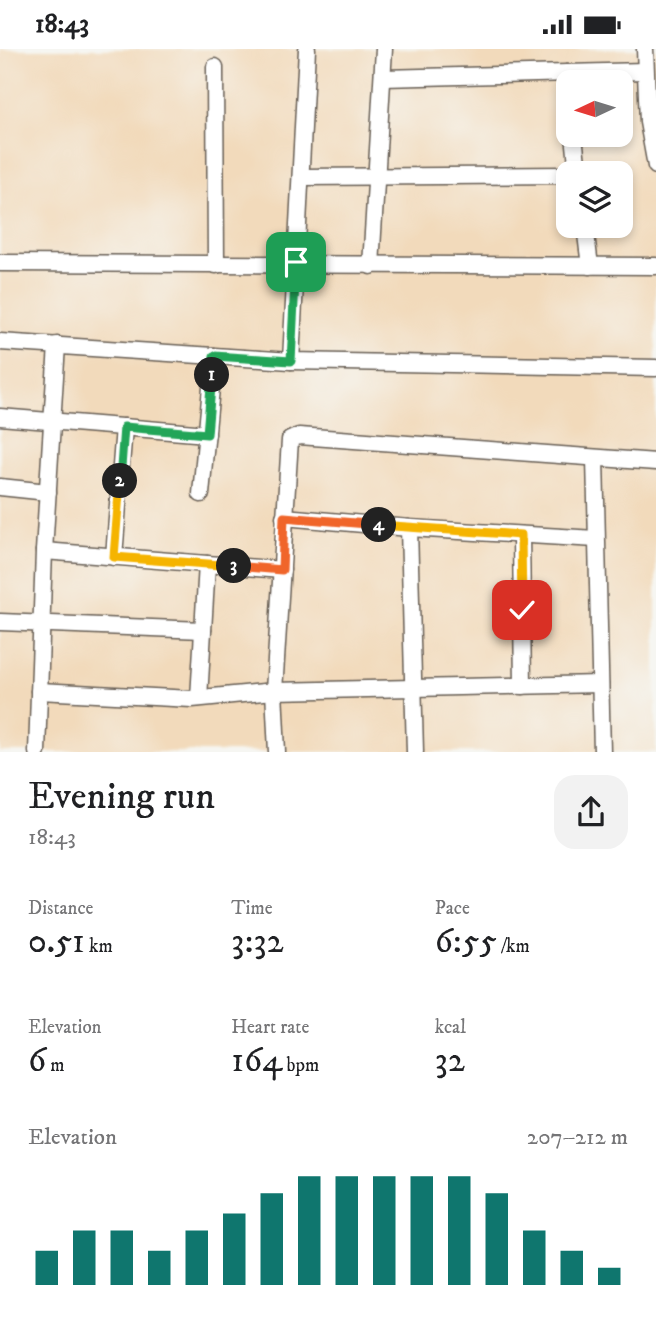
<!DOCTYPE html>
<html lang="en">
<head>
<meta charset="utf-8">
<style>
	:root { --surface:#fff; --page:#f2f2f2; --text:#202124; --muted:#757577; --accent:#0f766e }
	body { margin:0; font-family:"IM FELL DW Pica",serif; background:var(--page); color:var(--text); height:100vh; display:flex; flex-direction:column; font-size:26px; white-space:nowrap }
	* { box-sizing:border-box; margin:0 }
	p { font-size:23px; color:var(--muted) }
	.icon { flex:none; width:38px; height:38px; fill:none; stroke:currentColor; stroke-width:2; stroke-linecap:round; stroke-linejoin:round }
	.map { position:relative; height:703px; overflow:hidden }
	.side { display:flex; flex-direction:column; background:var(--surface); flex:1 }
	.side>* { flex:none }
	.needle { width:46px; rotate:266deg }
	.controls { position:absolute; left:556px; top:21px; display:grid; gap:14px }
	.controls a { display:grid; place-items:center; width:77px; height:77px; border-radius:14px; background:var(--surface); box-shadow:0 4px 10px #0003; font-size:35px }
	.pin { position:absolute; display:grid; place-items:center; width:60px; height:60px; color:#fff; margin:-30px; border-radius:14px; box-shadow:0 4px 10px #0006 }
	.km { position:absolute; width:35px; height:35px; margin:-18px; border-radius:50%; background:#222; color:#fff; font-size:19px; line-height:35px; text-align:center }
	.round { display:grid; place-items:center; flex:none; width:74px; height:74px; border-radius:21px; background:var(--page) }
	.headline { display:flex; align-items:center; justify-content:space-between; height:119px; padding:0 28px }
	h1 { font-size:38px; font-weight:600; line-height:52px }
	.stats { display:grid; grid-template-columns:repeat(3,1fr); gap:10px; height:119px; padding:7px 28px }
	.stats div { display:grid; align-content:center }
	.stats b { font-size:35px; font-weight:600 }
	.stats small { font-size:19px; font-weight:400 }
	.stats p { font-size:19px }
	.chart { height:196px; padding:14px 28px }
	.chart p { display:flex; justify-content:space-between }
	.chart svg { width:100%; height:126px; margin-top:7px; stroke:var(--accent); stroke-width:6 }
	.status { display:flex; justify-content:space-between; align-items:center; height:49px; padding:0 35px; background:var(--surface); direction:ltr }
	.status svg { height:19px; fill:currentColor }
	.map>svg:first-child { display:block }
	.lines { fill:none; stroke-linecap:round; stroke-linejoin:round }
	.minor-casing { stroke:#675e54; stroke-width:19 }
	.minor { stroke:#fff; stroke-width:16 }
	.split-1-casing { stroke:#fff; stroke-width:14 }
	.split-2-casing { stroke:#fff; stroke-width:14 }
	.split-3-casing { stroke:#fff; stroke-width:14 }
	.split-4-casing { stroke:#fff; stroke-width:14 }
	.split-5-casing { stroke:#fff; stroke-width:14 }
	.split-1 { stroke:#22a559; stroke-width:9 }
	.split-2 { stroke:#22a559; stroke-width:9 }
	.split-3 { stroke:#f5b400; stroke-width:9 }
	.split-4 { stroke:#f0652b; stroke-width:9 }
	.split-5 { stroke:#f5b400; stroke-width:9 }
</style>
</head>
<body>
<div class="status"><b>18:43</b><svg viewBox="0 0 49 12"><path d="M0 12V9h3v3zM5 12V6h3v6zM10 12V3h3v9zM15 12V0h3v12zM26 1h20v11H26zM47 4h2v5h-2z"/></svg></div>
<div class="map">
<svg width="656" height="703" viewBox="0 0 656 703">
	<rect width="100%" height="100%" fill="#f6f6f2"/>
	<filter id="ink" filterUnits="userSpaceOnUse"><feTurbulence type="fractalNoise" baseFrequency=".0143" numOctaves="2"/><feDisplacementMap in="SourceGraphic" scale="14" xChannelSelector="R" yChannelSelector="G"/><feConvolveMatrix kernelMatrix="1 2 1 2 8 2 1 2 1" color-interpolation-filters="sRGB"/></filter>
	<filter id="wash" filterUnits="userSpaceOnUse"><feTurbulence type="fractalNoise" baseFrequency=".00686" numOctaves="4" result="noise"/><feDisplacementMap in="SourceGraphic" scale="28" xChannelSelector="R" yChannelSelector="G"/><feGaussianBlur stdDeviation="1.57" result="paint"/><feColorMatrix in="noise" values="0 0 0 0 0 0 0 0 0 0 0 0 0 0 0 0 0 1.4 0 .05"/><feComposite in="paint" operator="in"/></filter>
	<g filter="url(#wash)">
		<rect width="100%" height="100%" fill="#f2dabb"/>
	</g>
	<g filter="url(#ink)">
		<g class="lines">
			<defs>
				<g id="minor">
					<path d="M645,0L648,73L656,117"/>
					<path d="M215,18L216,216"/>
					<path d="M567,24L569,43"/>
					<path d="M383,29L645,22"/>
					<path d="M574,86L578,124"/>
					<path d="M301,128L569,126"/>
					<path d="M585,177L590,217"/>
					<path d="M0,214L656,217"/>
					<path d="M371,217L384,0"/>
					<path d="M0,293L291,312L656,319"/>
					<path d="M291,312L307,0"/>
					<path d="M0,368L207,385"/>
					<path d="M595,409L602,703"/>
					<path d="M0,438L48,443"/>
					<path d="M201,445L214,307"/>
					<path d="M284,468L409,479L596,490"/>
					<path d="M409,479L415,703"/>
					<path d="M521,486L523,637"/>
					<path d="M44,502L282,521"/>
					<path d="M114,508L124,378"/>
					<path d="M0,573L203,581"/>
					<path d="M39,642L192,650L274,642L600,635"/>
					<path d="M199,649L207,515"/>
					<path d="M37,703L44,502L57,296"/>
					<path d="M277,703L274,642L290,391L299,387L656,413"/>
				</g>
			</defs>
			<use href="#minor" class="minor-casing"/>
			<use href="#minor" class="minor"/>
		</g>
	</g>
	<g class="lines" filter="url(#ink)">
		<defs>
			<path id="split-1" d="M212,326L214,307L291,312L296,213"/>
			<path id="split-2" d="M120,432L124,378L207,385L212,326"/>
			<path id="split-3" d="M120,432L114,508L234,517"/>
			<path id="split-4" d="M234,517L282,521L284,468L379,476"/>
			<path id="split-5" d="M379,476L521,486L522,561"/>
		</defs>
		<use href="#split-1" class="split-1-casing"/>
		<use href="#split-2" class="split-2-casing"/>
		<use href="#split-3" class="split-3-casing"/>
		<use href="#split-4" class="split-4-casing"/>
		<use href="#split-5" class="split-5-casing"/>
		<use href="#split-1" class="split-1"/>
		<use href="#split-2" class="split-2"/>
		<use href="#split-3" class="split-3"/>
		<use href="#split-4" class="split-4"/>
		<use href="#split-5" class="split-5"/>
	</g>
</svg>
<div class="controls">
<a><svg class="needle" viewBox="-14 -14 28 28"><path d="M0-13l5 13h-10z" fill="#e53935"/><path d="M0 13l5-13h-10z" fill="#757577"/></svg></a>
<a><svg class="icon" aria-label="layers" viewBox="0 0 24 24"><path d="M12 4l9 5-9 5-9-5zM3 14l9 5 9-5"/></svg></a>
</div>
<div class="pin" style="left:296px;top:213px;background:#1e9e55"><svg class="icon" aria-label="arrive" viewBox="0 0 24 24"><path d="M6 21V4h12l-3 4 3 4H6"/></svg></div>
<div class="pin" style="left:522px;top:561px;background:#d93025"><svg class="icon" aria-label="check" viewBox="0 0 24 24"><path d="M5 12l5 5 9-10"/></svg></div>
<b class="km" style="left:212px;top:326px">1</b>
<b class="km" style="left:120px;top:432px">2</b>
<b class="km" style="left:234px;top:517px">3</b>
<b class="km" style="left:379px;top:476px">4</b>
</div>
<section class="side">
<div class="headline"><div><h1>Evening run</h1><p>18:43</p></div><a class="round"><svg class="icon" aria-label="share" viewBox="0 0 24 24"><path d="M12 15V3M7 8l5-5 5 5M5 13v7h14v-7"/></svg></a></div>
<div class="stats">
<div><p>Distance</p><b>0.51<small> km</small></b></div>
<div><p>Time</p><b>3:32</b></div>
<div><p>Pace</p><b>6:55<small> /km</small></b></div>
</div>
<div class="stats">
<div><p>Elevation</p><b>6<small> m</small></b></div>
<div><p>Heart rate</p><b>164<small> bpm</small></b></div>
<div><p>kcal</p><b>32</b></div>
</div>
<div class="chart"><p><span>Elevation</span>207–212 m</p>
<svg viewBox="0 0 160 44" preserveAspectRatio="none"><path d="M5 44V32M15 44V25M25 44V25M35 44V32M45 44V25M55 44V19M65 44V12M75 44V6M85 44V6M95 44V6M105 44V6M115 44V6M125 44V12M135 44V25M145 44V32M155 44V38"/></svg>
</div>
</section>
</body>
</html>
